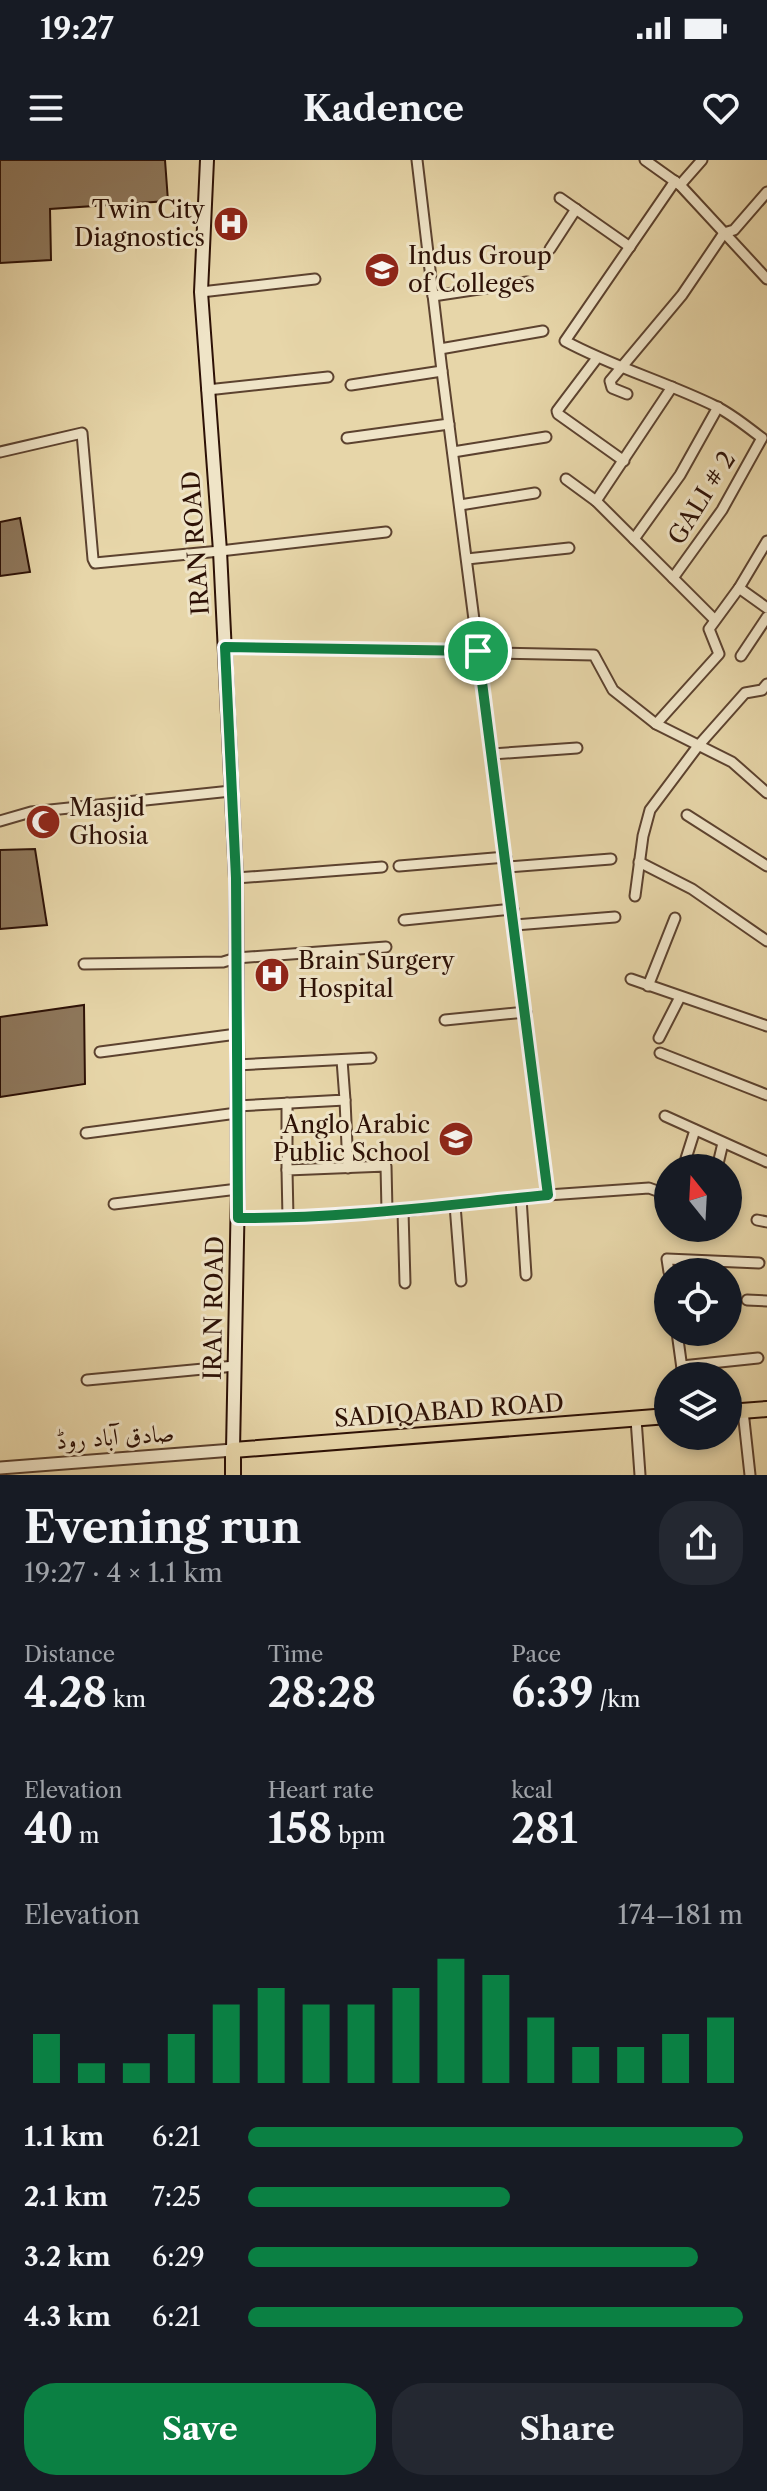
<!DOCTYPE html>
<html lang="en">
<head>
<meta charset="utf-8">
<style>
	:root { --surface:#171b24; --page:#242831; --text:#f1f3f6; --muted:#9ea1a6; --accent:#0b8043 }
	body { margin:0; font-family:"Libre Caslon Text",Amiri,serif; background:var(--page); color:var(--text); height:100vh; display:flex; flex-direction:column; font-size:30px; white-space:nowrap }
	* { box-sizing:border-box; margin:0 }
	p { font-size:26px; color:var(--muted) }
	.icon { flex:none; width:44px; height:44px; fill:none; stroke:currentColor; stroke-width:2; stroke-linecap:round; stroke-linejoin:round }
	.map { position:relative; height:1315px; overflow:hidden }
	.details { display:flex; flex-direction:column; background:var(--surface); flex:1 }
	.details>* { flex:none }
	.needle { width:52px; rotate:342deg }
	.buttons { position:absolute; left:654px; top:994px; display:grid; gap:16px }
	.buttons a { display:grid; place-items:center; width:88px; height:88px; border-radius:50%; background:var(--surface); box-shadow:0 4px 12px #0003; font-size:40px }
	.pin { position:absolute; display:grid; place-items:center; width:68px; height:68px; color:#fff; margin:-34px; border:4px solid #fff; border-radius:50%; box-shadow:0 2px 8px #0007 }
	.round { display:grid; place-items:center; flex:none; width:84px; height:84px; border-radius:32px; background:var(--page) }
	.summary { display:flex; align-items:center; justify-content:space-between; height:136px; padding:0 24px }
	h1 { font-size:44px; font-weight:700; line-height:60px }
	.stats { display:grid; grid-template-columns:repeat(3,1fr); gap:12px; height:136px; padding:8px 24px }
	.stats div { display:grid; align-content:center }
	.stats b { font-size:40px; font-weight:700 }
	.stats small { font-size:22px; font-weight:400 }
	.stats p { font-size:22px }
	.chart { height:224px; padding:16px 24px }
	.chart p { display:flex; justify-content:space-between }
	.chart svg { width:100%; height:144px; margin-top:8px; stroke:var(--accent); stroke-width:6 }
	.cta { display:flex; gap:16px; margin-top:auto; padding:16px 24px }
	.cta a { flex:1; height:92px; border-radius:32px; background:var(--accent); color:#fff; font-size:32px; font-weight:700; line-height:92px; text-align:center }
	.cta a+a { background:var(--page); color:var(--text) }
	ul { padding:0 24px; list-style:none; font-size:26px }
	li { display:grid; grid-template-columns:128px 96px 1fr; align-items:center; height:60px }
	li i { height:20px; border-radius:10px; background:var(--accent) }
	.status { display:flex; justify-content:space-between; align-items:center; height:56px; padding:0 40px; background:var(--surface); direction:ltr }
	.status svg { height:22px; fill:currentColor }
	header { display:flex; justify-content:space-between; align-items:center; height:104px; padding:0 24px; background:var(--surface); font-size:36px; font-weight:700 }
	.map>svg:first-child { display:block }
	.building { fill:#8e775b; stroke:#2d1106; stroke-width:2 }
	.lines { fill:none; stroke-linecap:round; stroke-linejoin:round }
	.minor-casing { stroke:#5c422f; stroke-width:13 }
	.tertiary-casing { stroke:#5c422f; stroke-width:15 }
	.secondary-casing { stroke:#2d1106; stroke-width:16 }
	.primary-casing { stroke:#2d1106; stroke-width:18 }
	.minor { stroke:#efe4c7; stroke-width:9 }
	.tertiary { stroke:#efe4c7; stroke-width:11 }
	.secondary { stroke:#efe4c7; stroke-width:12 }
	.primary { stroke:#e7d6a9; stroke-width:14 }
	.route-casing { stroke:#fff; stroke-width:16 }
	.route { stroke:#0b8043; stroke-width:10 }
	.labels { text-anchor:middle; stroke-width:6; stroke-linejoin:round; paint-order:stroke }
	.poi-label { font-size:24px; fill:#2d1106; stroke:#efe4c7; text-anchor:start }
	.street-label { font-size:24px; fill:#2d1106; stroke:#efe4c7 }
</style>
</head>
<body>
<div class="status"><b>19:27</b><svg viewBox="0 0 49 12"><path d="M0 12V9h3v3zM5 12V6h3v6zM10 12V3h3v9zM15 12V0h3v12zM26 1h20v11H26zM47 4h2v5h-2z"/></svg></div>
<header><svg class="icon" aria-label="menu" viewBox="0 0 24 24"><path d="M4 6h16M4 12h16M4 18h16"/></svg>Kadence<svg class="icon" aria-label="heart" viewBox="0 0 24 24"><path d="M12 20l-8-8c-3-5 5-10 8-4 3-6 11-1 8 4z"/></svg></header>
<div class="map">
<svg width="767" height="1315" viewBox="0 0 767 1315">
	<rect width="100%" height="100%" fill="#e7d6a9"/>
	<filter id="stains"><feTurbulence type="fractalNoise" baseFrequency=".0025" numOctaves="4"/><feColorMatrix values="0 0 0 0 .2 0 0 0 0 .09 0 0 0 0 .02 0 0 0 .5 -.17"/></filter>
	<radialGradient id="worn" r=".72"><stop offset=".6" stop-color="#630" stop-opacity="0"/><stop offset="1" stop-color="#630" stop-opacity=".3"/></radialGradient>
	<g class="building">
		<path d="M0,0H165L168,41L50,49L51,100L0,103Z"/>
		<path d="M20,358L30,412L0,416V362Z"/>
		<path d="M35,689L47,765L0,769V690Z"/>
		<path d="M84,845L85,924L0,937V857Z"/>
	</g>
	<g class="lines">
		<defs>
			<g id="minor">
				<path d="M417,0L442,211L548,1035"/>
				<path d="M645,0L680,25L767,119"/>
				<path d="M680,25L702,0"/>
				<path d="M560,38L630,87"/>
				<path d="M550,89L576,49"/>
				<path d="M201,132L315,119"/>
				<path d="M433,136L527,122"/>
				<path d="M440,189L543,171"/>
				<path d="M597,198L557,251L558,254L624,301"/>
				<path d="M351,225L442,211"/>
				<path d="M207,230L328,217"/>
				<path d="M627,234L612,228L610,221L682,135L724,73L734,70L767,32"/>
				<path d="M347,278L449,264"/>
				<path d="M0,292L82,273L93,399L95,403L220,391L386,372"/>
				<path d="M453,292L546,277"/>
				<path d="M566,319L596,341L715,460"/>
				<path d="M596,341L672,227"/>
				<path d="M460,345L535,333"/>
				<path d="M634,379L680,315L718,247"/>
				<path d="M467,399L569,388"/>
				<path d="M673,418L722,350L762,278C747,267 732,254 715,246C666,222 613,207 565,181L675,21"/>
				<path d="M739,428L767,448"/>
				<path d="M225,487L594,495L613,530L656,564L732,602L767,633"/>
				<path d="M741,496L767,457"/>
				<path d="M656,564L719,494L709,469L739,428L767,381"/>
				<path d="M492,594L577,588"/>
				<path d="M687,655L767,706"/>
				<path d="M0,661L31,652L231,631"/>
				<path d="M639,702L692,729L767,781"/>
				<path d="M399,706L506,697"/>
				<path d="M507,707L611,699"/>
				<path d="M236,718L382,707"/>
				<path d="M635,736L643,676L650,650L698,586L745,533L762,530L767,524"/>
				<path d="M404,760L513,749"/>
				<path d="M515,765L615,757"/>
				<path d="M84,804L223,802L236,798L386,787"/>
				<path d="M631,819L767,866"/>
				<path d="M648,826L675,758"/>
				<path d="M445,860L526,852"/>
				<path d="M659,878L680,837"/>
				<path d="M100,892L237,874"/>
				<path d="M660,893L767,935"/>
				<path d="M237,905L371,898"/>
				<path d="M345,940L348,1008"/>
				<path d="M287,943V1010"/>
				<path d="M237,946L345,940L342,900"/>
				<path d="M665,956L767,1002"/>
				<path d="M86,973L237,953"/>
				<path d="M683,1008L695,970"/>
				<path d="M717,1008L723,983"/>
				<path d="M521,1038L526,1115"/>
				<path d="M114,1044L238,1029"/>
				<path d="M455,1045L461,1121"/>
				<path d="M403,1051L405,1123"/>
				<path d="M238,1058H288L403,1051L548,1035L649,1028L668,1035"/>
				<path d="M288,1058L287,1010L386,1006L387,1051"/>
				<path d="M757,1060L767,1062"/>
				<path d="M669,1112L667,1099L759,1103"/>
				<path d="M747,1140L767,1141"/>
				<path d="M677,1172L683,1216"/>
				<path d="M682,1206L758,1198"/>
				<path d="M87,1220L235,1206"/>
				<path d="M743,1251L750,1315"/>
				<path d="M636,1259L640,1315"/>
			</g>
			<path id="tertiary" d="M0,1308L233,1290"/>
			<path id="secondary" d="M207,0L201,132L220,391L236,718L238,1029L233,1290"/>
			<g id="primary">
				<path d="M728,1252L767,1249"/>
				<path d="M233,1315V1290L668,1256"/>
			</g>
		</defs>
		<use href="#minor" class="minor-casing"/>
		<use href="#tertiary" class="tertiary-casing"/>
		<use href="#secondary" class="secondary-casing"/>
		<use href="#primary" class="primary-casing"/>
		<use href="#minor" class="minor"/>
		<use href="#tertiary" class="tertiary"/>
		<use href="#secondary" class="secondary"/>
		<use href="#primary" class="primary"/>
	</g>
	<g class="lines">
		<defs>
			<path id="route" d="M225,487L478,491L548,1035C445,1045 342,1059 238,1058L236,718Z"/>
		</defs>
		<use href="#route" class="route-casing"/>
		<use href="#route" class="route"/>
	</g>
	<defs>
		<symbol id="hospital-disc" viewBox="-11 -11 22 22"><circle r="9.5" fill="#8f2418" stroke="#efe4c7"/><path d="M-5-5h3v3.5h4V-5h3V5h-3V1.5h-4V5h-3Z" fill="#fff"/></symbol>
		<symbol id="university-disc" viewBox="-11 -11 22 22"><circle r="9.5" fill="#8f2418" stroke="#efe4c7"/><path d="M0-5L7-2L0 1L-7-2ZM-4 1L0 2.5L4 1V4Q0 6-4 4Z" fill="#fff"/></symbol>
		<symbol id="mosque-disc" viewBox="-11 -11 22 22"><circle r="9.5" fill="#8f2418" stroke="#efe4c7"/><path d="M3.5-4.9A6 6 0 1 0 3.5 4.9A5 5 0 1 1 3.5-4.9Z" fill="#fff"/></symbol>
		<symbol id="school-disc" viewBox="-11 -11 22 22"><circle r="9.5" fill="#8f2418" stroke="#efe4c7"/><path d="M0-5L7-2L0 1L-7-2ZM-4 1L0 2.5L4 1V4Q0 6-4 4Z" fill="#fff"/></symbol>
	</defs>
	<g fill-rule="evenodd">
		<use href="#hospital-disc" x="211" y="44" width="40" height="40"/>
		<use href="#university-disc" x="362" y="90" width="40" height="40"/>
		<use href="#mosque-disc" x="23" y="642" width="40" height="40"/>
		<use href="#hospital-disc" x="252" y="795" width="40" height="40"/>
		<use href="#school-disc" x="436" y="959" width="40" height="40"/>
	</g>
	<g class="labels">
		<g class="poi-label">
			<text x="205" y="58" text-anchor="end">Twin City<tspan x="205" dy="28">Diagnostics</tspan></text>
			<text x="408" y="104">Indus Group<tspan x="408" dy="28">of Colleges</tspan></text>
			<text x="69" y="656">Masjid<tspan x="69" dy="28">Ghosia</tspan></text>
			<text x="298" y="809">Brain Surgery<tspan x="298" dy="28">Hospital</tspan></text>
			<text x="430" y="973" text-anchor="end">Anglo Arabic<tspan x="430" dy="28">Public School</tspan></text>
		</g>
		<g class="street-label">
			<text transform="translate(702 338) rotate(-58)" y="8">GALI # 2</text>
			<text transform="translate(196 383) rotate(-94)" y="8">IRAN ROAD</text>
			<text transform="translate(214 1148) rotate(-89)" y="8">IRAN ROAD</text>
			<text transform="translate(449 1251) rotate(-4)" y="8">SADIQABAD ROAD</text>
			<text transform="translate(115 1277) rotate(-4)" y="8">صادق آباد روڈ</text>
		</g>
	</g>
	<rect width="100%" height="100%" filter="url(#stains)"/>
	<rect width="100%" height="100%" fill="url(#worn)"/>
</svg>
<div class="buttons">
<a><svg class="needle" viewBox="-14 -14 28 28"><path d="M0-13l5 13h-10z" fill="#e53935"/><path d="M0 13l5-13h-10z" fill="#9ea1a6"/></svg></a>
<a><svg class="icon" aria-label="locate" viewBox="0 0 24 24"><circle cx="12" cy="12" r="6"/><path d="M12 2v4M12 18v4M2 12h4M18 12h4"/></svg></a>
<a><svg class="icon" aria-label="layers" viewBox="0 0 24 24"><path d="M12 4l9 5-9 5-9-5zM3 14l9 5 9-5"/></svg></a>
</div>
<div class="pin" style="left:478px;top:491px;background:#1e9e55"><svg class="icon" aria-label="arrive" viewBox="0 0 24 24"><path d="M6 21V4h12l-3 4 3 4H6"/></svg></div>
</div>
<section class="details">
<div class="summary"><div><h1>Evening run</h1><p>19:27 · 4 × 1.1 km</p></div><a class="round"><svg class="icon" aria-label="share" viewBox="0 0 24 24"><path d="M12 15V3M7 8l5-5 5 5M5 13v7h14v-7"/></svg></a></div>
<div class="stats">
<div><p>Distance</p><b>4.28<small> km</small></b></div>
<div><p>Time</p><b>28:28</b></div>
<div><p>Pace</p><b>6:39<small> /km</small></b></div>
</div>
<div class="stats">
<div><p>Elevation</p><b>40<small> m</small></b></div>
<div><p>Heart rate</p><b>158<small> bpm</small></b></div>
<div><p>kcal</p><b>281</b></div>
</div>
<div class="chart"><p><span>Elevation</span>174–181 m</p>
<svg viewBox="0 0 160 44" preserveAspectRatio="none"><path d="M5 44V29M15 44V38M25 44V38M35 44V29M45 44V20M55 44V15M65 44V20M75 44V20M85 44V15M95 44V6M105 44V11M115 44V24M125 44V33M135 44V33M145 44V29M155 44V24"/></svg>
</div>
<ul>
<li><b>1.1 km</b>6:21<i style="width:100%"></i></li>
<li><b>2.1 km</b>7:25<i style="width:53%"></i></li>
<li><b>3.2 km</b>6:29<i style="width:91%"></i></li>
<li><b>4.3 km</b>6:21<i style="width:100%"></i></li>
</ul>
<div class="cta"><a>Save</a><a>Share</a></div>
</section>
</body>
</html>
